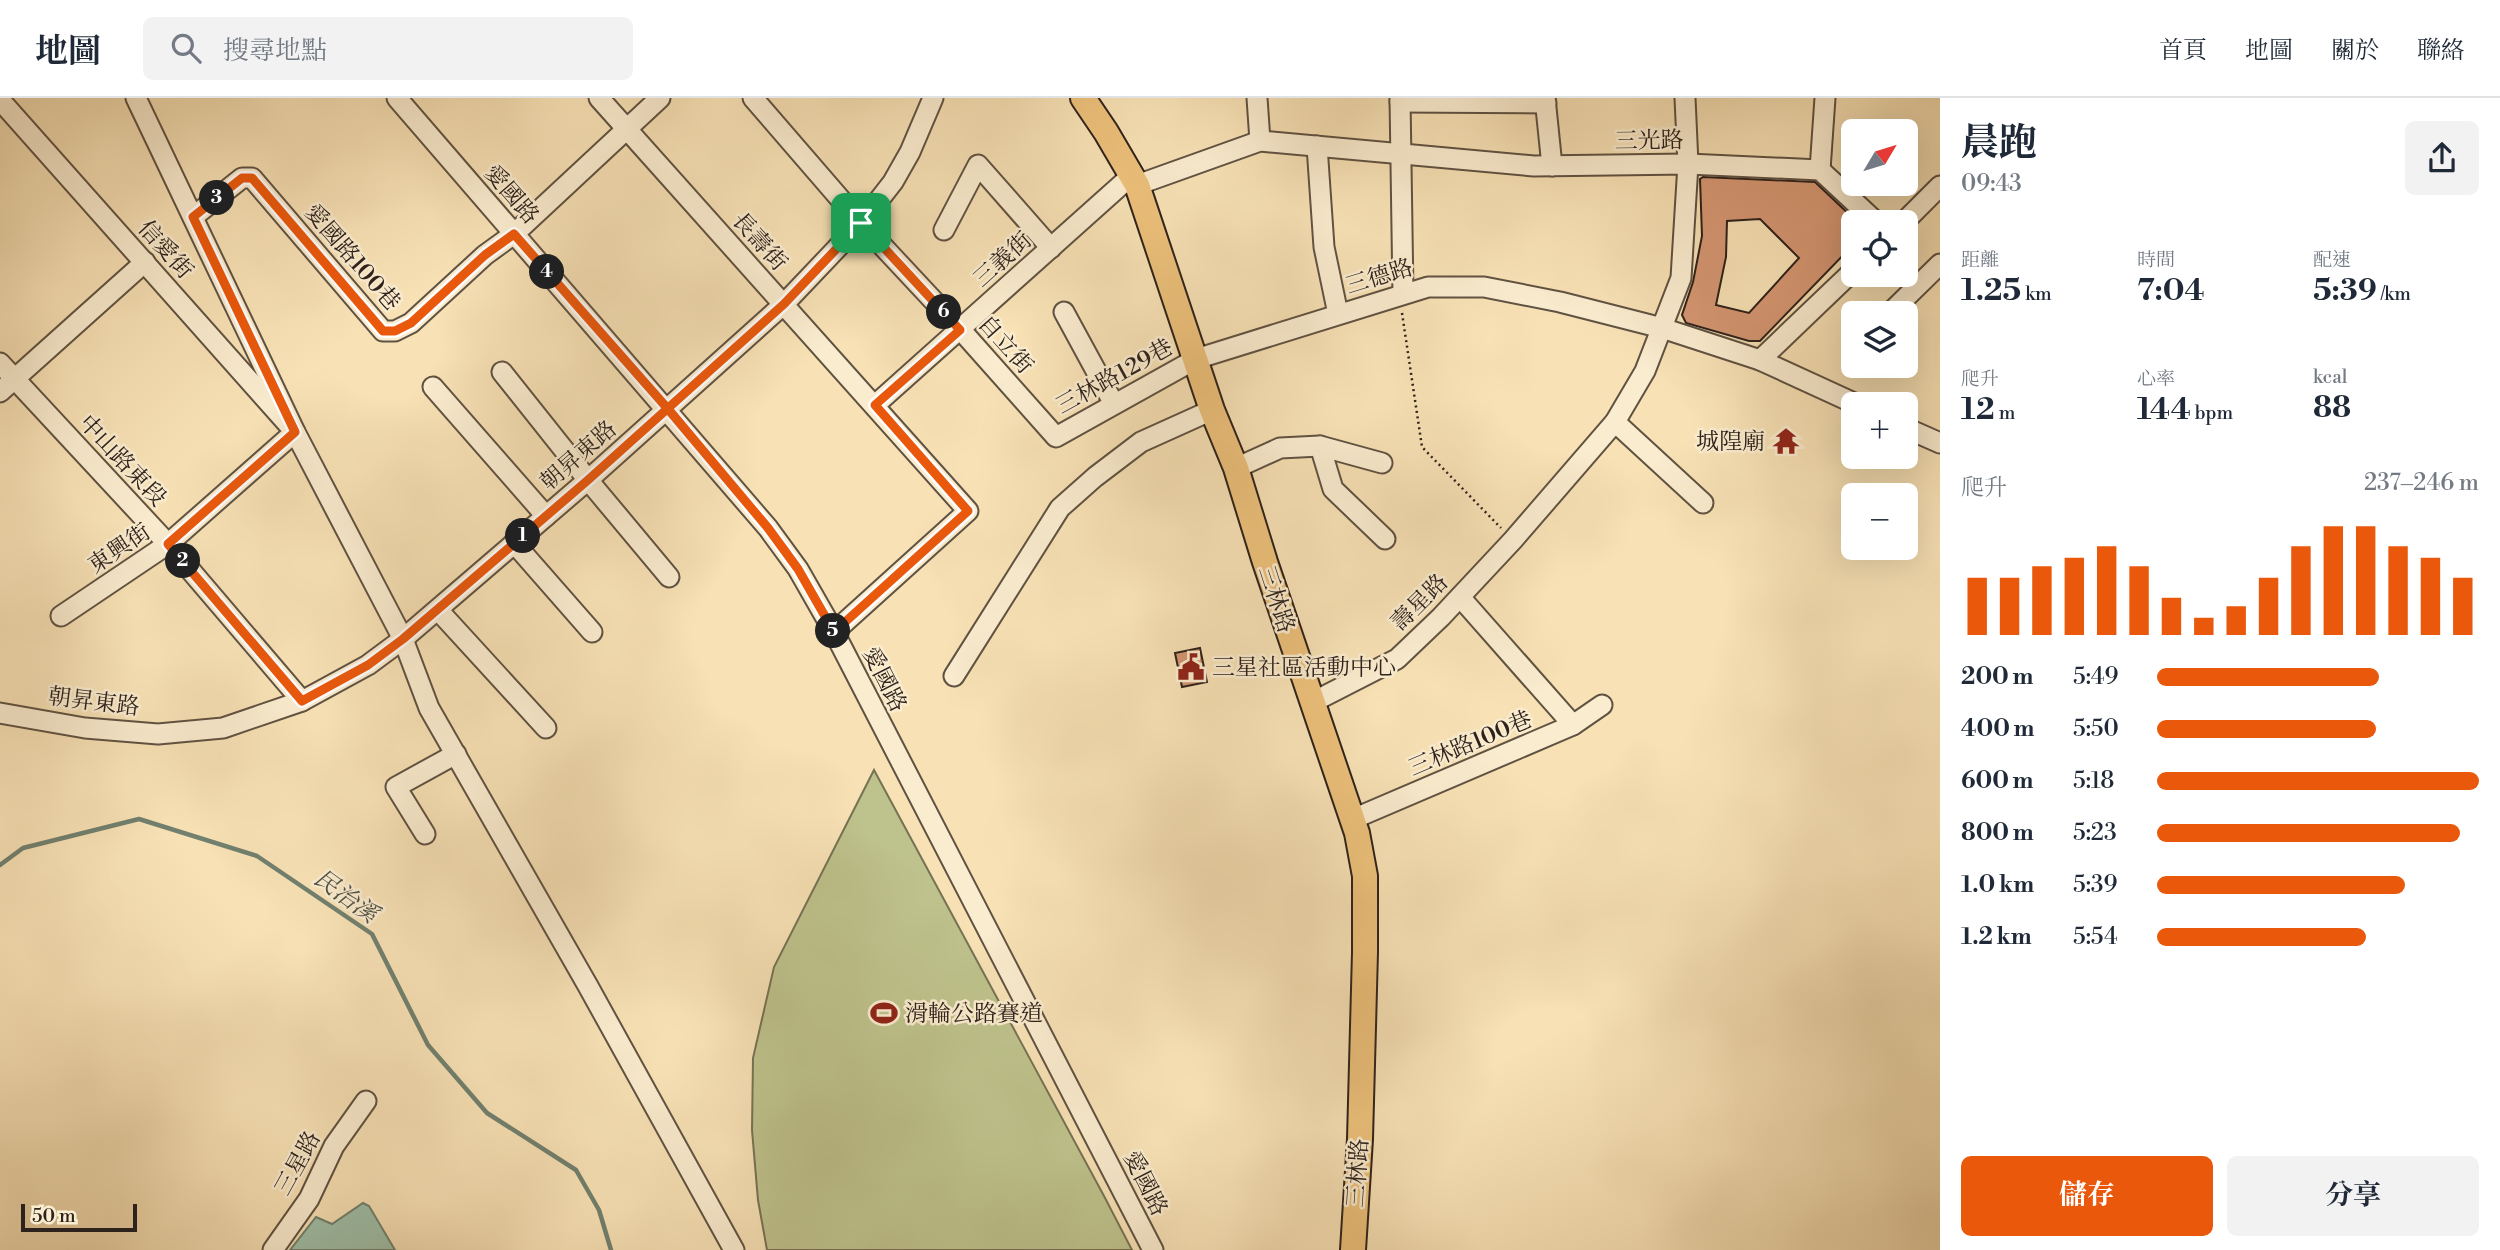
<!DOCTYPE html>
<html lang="zh-TW">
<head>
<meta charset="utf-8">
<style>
	:root { --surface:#fff; --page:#f2f2f3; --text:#1f2937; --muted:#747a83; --line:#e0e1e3; --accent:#ea580c }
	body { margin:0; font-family:"Libre Bodoni","Noto Serif TC",serif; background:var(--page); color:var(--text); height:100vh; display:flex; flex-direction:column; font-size:26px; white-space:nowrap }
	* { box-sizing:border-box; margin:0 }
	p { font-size:23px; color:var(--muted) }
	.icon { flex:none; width:38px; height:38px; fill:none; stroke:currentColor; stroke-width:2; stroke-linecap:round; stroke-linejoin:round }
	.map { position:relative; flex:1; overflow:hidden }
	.sheet { display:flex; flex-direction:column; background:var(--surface); width:560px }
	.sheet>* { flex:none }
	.needle { width:46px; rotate:52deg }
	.fabs { position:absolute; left:1841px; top:21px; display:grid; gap:14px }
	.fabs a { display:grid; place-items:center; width:77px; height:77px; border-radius:10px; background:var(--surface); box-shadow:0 7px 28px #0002; font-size:35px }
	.scale { position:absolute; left:21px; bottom:18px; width:116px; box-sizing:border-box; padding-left:7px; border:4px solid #2e221c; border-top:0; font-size:19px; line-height:24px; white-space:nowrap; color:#2e221c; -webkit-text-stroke:5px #faeccf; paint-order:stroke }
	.pin { position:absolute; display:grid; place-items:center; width:60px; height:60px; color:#fff; margin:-30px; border-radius:14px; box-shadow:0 4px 10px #0006 }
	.km { position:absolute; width:35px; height:35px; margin:-18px; border-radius:50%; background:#222; color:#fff; font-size:19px; line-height:35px; text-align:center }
	.round { display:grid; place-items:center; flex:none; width:74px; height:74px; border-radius:10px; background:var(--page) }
	.summary { display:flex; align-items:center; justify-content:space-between; height:119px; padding:0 21px }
	h1 { font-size:38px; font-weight:700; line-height:52px }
	.figures { display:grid; grid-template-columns:repeat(3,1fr); gap:10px; height:119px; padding:7px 21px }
	.figures div { display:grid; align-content:center }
	.figures b { font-size:30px; font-weight:700 }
	.figures small { font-size:19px; font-weight:400 }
	.figures p { font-size:19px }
	.chart { height:196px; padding:14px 21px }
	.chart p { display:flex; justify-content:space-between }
	.chart svg { width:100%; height:126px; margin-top:7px; stroke:var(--accent); stroke-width:6 }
	.button { display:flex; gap:14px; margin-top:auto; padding:14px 21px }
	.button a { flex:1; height:80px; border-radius:10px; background:var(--accent); color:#fff; font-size:28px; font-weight:700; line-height:80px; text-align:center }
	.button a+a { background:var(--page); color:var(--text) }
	ul { padding:0 21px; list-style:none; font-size:23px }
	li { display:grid; grid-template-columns:112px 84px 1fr; align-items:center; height:52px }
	li i { height:18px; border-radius:9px; background:var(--accent) }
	header { display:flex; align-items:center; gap:42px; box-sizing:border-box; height:98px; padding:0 35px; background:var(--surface); border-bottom:2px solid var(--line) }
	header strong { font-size:33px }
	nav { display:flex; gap:38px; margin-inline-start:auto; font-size:24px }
	.search { width:490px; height:63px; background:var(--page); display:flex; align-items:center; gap:18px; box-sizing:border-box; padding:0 24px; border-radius:10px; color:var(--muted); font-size:26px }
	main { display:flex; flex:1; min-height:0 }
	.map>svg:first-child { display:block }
	.green { fill:#bec28c; stroke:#767254; stroke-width:2 }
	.water { fill:#9ebea7; stroke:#71806f; stroke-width:2 }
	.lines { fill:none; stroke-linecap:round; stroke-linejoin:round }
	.stream { stroke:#71806f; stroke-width:4.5 }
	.building { fill:#d49672; stroke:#2e221c; stroke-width:2; fill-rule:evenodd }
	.minor-casing { stroke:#605242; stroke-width:23 }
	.major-casing { stroke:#2e221c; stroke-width:28 }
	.path { stroke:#2e221c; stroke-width:2.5; stroke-dasharray:2 3.5; stroke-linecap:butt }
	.minor { stroke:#faeccf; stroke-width:19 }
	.major { stroke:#ecc07a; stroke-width:24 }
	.route-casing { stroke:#fff; stroke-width:14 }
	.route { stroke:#ea580c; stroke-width:9 }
	.labels { text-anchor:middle; stroke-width:5; stroke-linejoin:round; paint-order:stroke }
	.street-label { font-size:23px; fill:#2e221c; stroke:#faeccf }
	.poi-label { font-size:23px; fill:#2e221c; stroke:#faeccf; text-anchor:start }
	.water-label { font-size:24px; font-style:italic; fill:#505146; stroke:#faeccf }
</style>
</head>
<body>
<header>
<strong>地圖</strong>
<div class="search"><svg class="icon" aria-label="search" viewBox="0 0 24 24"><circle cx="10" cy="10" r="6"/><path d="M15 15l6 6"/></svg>搜尋地點</div>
<nav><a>首頁</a><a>地圖</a><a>關於</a><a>聯絡</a></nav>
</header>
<main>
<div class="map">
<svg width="1940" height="1152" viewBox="0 0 1940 1152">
	<rect width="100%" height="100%" fill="#f7e1b5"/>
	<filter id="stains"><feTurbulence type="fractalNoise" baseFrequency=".00286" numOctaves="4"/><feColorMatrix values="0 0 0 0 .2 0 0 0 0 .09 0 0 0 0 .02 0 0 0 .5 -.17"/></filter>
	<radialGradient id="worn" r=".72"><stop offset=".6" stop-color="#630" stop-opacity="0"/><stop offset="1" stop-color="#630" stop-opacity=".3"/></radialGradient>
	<path class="green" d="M874,672L1104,1098L1132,1152H767L758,1102L752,1032L753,960L774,869Z"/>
	<path class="water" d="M363,1105L369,1108L395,1152H290L316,1119L332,1126Z"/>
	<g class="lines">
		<path class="stream" d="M0,767L23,750L139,721L257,758L372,836L428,947L487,1015L576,1072L599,1112L611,1152"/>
	</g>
	<g class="building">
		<path d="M1703,79L1815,84L1853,120V147L1760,243H1749L1686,225L1682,217L1693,184L1702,138L1700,81ZM1760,121L1799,160L1749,215L1716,207L1726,159L1727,123Z"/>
		<path d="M1200,550L1207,584L1182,589L1175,555Z"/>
	</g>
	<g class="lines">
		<defs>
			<g id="minor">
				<path d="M136,0L295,334L403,541L429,610L588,888L734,1152"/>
				<path d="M397,0L768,430L798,471L834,534L1153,1152"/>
				<path d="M599,0L968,413L834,534"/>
				<path d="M753,0L861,125L960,231L1056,339L1196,261L1428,189H1484L1560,204L1662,230L1760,262L1856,306"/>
				<path d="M1257,0L1260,43"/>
				<path d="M1400,0L1403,196"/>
				<path d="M1545,0L1552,68"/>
				<path d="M0,2L295,334L168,446L61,518"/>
				<path d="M1400,4L1546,5"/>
				<path d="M1317,48L1324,149L1338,216"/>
				<path d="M1820,72L1825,0"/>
				<path d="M1137,87L1260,43L1534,68L1688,66L1820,72L1876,124"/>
				<path d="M193,119L242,80H252L383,233H395L411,225L485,157L514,136L660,0"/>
				<path d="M1904,124L1940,88"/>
				<path d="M944,132L978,67L1051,150"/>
				<path d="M1064,214L1114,306"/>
				<path d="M1890,215L1940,166"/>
				<path d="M1760,262L1853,173"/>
				<path d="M0,265L168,446L302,603"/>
				<path d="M502,274L588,382L669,479"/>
				<path d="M433,289L546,418"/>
				<path d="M0,294L145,164"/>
				<path d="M875,307L1131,78"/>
				<path d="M1615,324L1703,405"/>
				<path d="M1906,330L1940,345"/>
				<path d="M1320,348L1333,391L1385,441"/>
				<path d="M1236,370L1280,350L1320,348L1382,365"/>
				<path d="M514,445L592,534"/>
				<path d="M1460,499L1573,627"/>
				<path d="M438,512L546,630"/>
				<path d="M954,578L1060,410L1095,379L1141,344L1212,312"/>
				<path d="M1311,605L1397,561L1441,519L1513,442L1615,324L1645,273L1681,180L1688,66L1685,0"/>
				<path d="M0,615L85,630L158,636L223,630L302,603L368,567L403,541L588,382L784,206L861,125L893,84L910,54L933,0"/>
				<path d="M1353,721L1573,627L1602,607"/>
				<path d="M425,736L396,689L456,656"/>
				<path d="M273,1152L309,1101L334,1048L366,1003"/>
			</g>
			<path id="major" d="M1083,0L1106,34L1137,87L1212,312L1236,370L1265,464L1357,735L1365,778V854L1360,1041L1353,1152"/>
		</defs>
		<use href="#minor" class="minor-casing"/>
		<use href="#major" class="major-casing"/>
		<path class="path" d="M1402,215L1422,349L1501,430"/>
		<use href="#minor" class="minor"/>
		<use href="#major" class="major"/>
	</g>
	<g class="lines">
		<defs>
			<path id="route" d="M861,125L784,206L588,382L403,541L368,567L302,603L168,446L295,334L193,119L242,80H252L383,233H395L411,225L485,157L514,136L668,311L768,430L798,471L834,534L968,413L875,307L960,232L861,125"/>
		</defs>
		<use href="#route" class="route-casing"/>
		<use href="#route" class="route"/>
	</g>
	<defs>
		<symbol id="temple-bare" viewBox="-9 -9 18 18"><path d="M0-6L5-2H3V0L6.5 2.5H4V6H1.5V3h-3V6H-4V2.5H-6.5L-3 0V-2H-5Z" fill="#8f2418" stroke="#faeccf" stroke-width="2.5" paint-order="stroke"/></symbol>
		<symbol id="civic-bare" viewBox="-9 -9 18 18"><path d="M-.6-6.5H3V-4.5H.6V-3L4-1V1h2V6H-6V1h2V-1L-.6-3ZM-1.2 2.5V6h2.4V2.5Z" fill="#8f2418" stroke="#faeccf" stroke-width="2.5" paint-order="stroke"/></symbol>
		<symbol id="stadium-bare" viewBox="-9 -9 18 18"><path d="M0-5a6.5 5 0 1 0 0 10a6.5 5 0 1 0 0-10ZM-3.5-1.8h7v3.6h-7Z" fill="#8f2418" stroke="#faeccf" stroke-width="2.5" paint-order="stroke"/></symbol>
	</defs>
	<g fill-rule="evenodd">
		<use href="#temple-bare" x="1767" y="324" width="38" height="38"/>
		<use href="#civic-bare" x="1172" y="550" width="38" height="38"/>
		<use href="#stadium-bare" x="865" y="896" width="38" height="38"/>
	</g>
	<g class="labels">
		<g class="street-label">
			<text transform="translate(1649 42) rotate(-1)" y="8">三光路</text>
			<text transform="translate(512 96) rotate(49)" y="8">愛國路</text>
			<text transform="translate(760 143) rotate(48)" y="8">長壽街</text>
			<text transform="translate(166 151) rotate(48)" y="8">信愛街</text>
			<text transform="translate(353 159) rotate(49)" y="8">愛國路100巷</text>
			<text transform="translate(1002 161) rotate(-42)" y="8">三義街</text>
			<text transform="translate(1379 178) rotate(-17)" y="8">三德路</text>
			<text transform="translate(1006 246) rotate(48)" y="8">自立街</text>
			<text transform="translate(1114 278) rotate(-29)" y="8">三林路129巷</text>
			<text transform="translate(578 357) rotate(-41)" y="8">朝昇東路</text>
			<text transform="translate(123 362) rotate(47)" y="8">中山路東段</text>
			<text transform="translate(119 450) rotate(-34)" y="8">東興街</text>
			<text transform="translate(1277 501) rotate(72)" y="8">三林路</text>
			<text transform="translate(1419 504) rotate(-45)" y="8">壽星路</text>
			<text transform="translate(885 581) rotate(63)" y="8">愛國路</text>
			<text transform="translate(94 603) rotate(7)" y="8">朝昇東路</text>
			<text transform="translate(1470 645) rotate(-23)" y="8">三林路100巷</text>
			<text transform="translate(297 1065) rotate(-61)" y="8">三星路</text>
			<text transform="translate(1357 1075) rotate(-86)" y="8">三林路</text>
			<text transform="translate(1146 1085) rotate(63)" y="8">愛國路</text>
		</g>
		<g class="poi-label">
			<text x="1765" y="351" text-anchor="end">城隍廟</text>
			<text x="1212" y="577">三星社區活動中心</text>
			<text x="905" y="923">滑輪公路賽道</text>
		</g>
		<g class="water-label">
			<text transform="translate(346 798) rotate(36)" y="8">民治溪</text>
		</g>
	</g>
	<rect width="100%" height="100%" filter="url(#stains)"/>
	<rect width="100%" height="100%" fill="url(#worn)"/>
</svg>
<div class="fabs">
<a><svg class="needle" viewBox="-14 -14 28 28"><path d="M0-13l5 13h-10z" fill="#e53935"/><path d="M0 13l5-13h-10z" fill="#747a83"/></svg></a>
<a><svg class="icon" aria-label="locate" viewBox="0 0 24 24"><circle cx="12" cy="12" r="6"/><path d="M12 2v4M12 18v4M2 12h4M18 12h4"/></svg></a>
<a><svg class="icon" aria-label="layers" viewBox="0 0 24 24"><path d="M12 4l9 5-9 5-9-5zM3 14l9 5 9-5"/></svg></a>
<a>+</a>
<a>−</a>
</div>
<div class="scale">50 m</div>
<div class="pin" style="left:861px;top:125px;background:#1e9e55"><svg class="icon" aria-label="arrive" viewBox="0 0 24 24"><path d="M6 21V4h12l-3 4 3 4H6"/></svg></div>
<b class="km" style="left:523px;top:438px">1</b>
<b class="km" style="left:183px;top:463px">2</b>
<b class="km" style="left:217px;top:100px">3</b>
<b class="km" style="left:547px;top:174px">4</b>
<b class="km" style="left:833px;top:533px">5</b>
<b class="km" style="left:944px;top:214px">6</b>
</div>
<section class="sheet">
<div class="summary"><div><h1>晨跑</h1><p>09:43</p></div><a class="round"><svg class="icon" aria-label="share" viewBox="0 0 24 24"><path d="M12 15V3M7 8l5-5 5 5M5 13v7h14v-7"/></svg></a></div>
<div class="figures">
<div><p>距離</p><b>1.25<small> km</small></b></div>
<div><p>時間</p><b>7:04</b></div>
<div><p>配速</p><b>5:39<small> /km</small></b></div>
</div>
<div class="figures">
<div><p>爬升</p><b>12<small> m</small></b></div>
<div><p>心率</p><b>144<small> bpm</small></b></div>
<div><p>kcal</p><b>88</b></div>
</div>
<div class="chart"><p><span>爬升</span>237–246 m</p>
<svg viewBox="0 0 160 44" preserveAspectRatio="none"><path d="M5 44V24M15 44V24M25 44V20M35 44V17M45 44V13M55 44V20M65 44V31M75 44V38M85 44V34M95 44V24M105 44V13M115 44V6M125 44V6M135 44V13M145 44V17M155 44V24"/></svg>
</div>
<ul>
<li><b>200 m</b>5:49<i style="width:69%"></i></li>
<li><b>400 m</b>5:50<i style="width:68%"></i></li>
<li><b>600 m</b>5:18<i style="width:100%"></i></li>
<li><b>800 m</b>5:23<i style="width:94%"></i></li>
<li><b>1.0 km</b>5:39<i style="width:77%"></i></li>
<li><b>1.2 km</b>5:54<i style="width:65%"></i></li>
</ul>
<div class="button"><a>儲存</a><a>分享</a></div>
</section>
</main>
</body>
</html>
